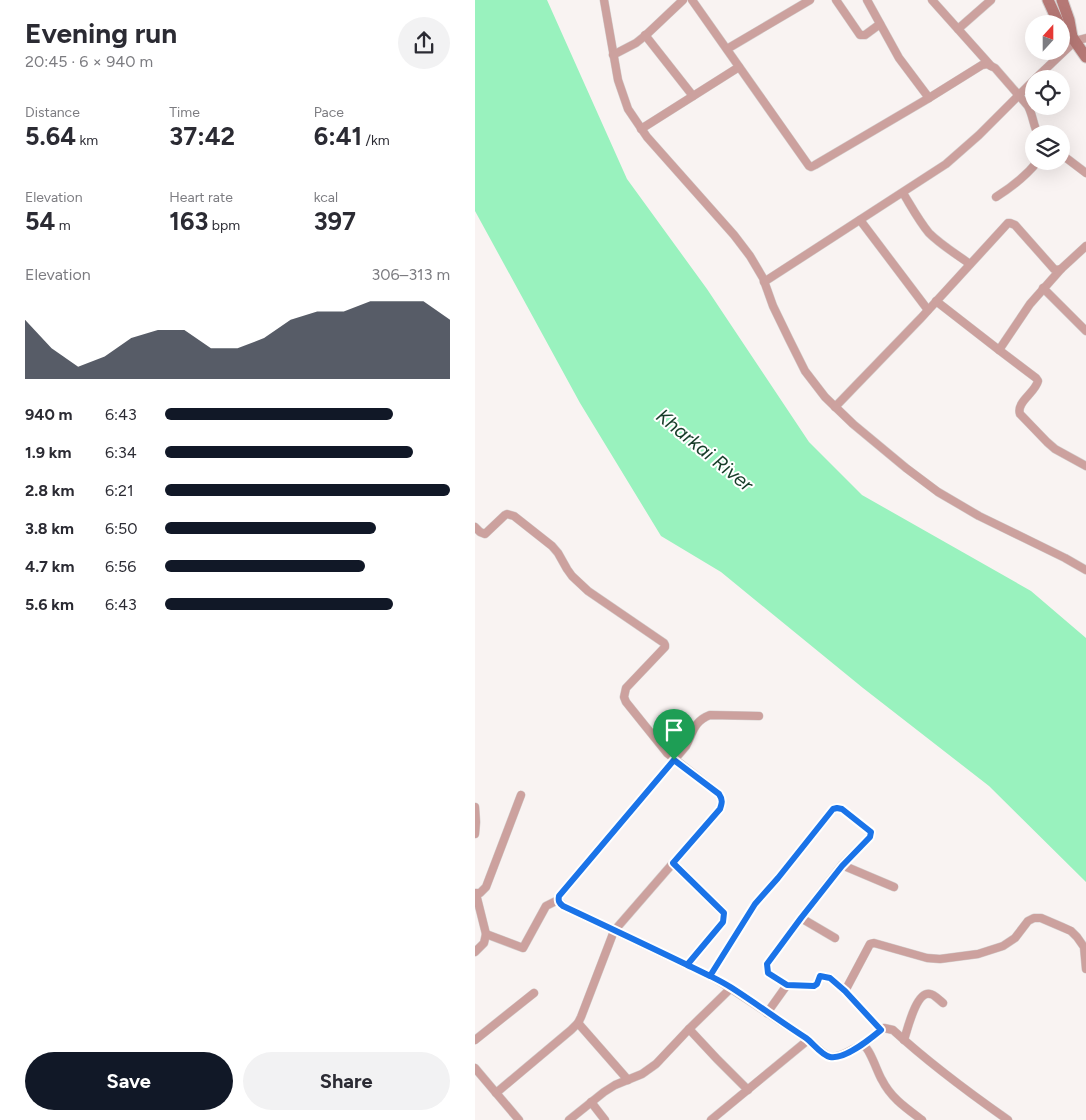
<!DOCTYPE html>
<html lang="en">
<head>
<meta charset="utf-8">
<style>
	:root { --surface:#fff; --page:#f2f2f3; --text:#2b2b33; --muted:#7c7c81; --accent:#111827 }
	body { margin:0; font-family:Figtree,sans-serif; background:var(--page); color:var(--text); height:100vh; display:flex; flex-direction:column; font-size:19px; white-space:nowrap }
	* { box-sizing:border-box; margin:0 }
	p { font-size:16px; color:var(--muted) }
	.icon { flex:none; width:28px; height:28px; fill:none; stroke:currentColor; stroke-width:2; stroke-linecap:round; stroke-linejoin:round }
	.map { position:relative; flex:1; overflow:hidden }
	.drawer { display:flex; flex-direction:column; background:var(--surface); width:475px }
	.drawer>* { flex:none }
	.needle { width:32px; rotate:21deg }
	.controls { position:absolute; left:550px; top:15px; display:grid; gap:10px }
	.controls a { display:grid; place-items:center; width:45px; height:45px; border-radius:50%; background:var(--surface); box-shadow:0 5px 20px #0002; font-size:25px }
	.pin { position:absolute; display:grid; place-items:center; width:42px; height:42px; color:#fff; margin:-51px -21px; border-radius:50% 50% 50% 0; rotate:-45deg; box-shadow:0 0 5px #0007 }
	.pin .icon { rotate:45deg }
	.round { display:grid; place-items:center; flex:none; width:52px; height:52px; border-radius:26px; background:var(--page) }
	.head { display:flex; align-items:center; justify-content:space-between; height:85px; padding:0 25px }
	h1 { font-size:28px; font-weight:700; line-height:38px }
	.figures { display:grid; grid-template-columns:repeat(3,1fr); gap:8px; height:85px; padding:5px 25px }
	.figures div { display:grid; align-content:center }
	.figures b { font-size:25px; font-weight:700 }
	.figures small { font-size:14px; font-weight:400 }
	.figures p { font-size:14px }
	.chart { height:140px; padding:10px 25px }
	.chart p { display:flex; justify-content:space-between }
	.chart svg { width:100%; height:90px; margin-top:5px; fill:var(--accent); opacity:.7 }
	.action { display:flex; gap:10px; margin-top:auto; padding:10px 25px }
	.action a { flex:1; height:58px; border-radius:30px; background:var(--accent); color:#fff; font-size:20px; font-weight:700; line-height:58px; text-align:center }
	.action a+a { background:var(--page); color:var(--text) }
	ul { padding:0 25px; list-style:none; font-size:16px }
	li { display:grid; grid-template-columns:80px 60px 1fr; align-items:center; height:38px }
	li i { height:12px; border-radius:6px; background:var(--accent) }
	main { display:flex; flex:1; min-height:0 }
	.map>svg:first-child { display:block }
	.water { fill:#99f2be }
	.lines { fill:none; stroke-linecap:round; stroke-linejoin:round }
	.street-casing { stroke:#d4cecd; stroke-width:9 }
	.secondary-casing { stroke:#d4cecd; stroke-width:13 }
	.street { stroke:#cca19e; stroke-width:8 }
	.secondary { stroke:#b57875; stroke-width:11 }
	.route-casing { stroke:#fff; stroke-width:10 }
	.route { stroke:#1a73e8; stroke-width:6 }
	.labels { text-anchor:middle; stroke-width:4; stroke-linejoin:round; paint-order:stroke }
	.water-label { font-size:20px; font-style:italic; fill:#173d29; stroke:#fff }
</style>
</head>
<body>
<main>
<section class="drawer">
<div class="head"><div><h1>Evening run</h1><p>20:45 · 6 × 940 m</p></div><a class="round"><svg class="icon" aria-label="share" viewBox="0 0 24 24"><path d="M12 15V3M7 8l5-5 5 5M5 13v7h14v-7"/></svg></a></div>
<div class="figures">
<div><p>Distance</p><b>5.64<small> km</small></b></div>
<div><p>Time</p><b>37:42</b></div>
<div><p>Pace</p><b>6:41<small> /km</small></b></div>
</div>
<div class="figures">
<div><p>Elevation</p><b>54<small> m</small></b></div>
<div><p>Heart rate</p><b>163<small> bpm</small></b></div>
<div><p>kcal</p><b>397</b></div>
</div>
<div class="chart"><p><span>Elevation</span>306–313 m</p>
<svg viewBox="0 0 160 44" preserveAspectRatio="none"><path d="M0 44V15L10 29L20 38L30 33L40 24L50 20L60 20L70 29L80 29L90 24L100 15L110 11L120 11L130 6L140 6L150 6L160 15V44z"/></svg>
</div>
<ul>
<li><b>940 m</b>6:43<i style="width:80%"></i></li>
<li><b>1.9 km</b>6:34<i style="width:87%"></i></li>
<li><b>2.8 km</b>6:21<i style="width:100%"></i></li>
<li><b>3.8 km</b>6:50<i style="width:74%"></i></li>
<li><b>4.7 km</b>6:56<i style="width:70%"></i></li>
<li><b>5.6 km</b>6:43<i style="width:80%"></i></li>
</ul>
<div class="action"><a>Save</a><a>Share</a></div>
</section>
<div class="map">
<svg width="611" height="1120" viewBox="0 0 611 1120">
	<rect width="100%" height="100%" fill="#f9f3f2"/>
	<path class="water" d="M0,0H72L152,179L232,289L334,442L387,495L556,591L611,638V882L514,786L388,688L246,572L186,536L105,403L0,211Z"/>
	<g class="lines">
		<defs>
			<g id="street">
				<path d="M129,0L143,80L153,109L172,137L259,235L275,256L288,278L298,306L314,339L330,371L350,397L378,424L431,468L463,492L504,516L590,558L611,570"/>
				<path d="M217,0L334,166L336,167L340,165L454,98L507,65L512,64L520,68L553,106C558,115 558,125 563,134"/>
				<path d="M361,0L385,35H390L405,24"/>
				<path d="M392,0L424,58L454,98"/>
				<path d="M457,0L516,66"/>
				<path d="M483,29L516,0"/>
				<path d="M170,35L218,96"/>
				<path d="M252,49L335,0"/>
				<path d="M138,55L161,43L171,35L208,0"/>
				<path d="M560,79L600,41L611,38"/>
				<path d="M166,129L264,67"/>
				<path d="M586,154L611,173"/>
				<path d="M428,193C436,206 444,221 454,233C466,245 481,254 495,264"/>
				<path d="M521,197C537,187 551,176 563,161"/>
				<path d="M385,220L453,310"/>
				<path d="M289,282L471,164L504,135L559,80"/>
				<path d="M568,288L611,331"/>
				<path d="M461,301L524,350L555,304L586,269"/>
				<path d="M524,350L561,378L563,381C560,393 541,402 545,414L572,442L580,449L611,466"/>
				<path d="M360,407L446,318L533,223H535L540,225L579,269L582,270L586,269L611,246"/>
				<path d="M0,527L5,532L10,534L30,515L32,514L39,516L77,546L83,553L92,569L97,576L113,591L189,643L190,645V647L151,688L149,697L151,702L192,753L244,794C248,800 247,803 245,809L139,931L106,1017L103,1023L96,1030L21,1093"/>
				<path d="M284,716L235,715C219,721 218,732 211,746L84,896L83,900L88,906L235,976C255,987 274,1001 293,1013C306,1022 319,1030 332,1039C339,1044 345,1052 353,1056C365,1061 381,1044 389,1046C395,1049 403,1074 407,1080C416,1098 431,1108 447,1120"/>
				<path d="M0,807L1,822L0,834"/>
				<path d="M198,863L249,913L248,922L212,965"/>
				<path d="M367,865L419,887"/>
				<path d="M0,893H5L11,887L46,795"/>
				<path d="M326,918L360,938"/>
				<path d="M11,934L48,948L71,906L83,900"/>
				<path d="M0,952L9,943L11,934L1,894"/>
				<path d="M235,976L280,904L303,878L358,809L362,808L367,809L396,832L395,837L367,865L326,918L292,964L293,973L312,985"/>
				<path d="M370,991L395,944L399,943L452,958L465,959L503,954L528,946L540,938L553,921L559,918H566L587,927L596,931L602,937L609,947L611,969"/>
				<path d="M292,1013L312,985L339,986L342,984L345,976L355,978L370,991L406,1030"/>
				<path d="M103,1023L153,1080"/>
				<path d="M214,1029L242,1059L273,1090"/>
				<path d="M0,1040L59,993"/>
				<path d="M429,1040C432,1031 441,991 455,994C459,994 464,1000 468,1003"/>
				<path d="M386,1046L409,1028L418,1030C454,1063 493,1092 533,1120"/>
				<path d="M0,1068L44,1120"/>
				<path d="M116,1102L130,1120"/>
				<path d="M94,1120L129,1092L140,1085L167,1074L181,1064L214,1029L256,988"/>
				<path d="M236,1120L333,1040"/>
			</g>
			<g id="secondary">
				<path d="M573,0L584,24"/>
				<path d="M587,0L594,20L597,37"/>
				<path d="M586,26L597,37L611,57"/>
			</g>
		</defs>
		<use href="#street" class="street-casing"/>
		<use href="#secondary" class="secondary-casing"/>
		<use href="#street" class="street"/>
		<use href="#secondary" class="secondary"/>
	</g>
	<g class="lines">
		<defs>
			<path id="route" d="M199,760L244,794C248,800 247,803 245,809L198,863L249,913L248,922L212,965C227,972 243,979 257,988C282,1004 306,1022 331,1038C338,1043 346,1055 355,1057C370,1060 395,1039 406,1030L370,991L355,978L345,976L342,984L339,986L312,985L293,973L292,964L326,918L367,866L395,837L396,832L367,809L362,808L358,809L303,878L280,904L235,976C186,952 137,929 88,906C84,903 83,901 84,896L199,760"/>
		</defs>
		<use href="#route" class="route-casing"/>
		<use href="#route" class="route"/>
	</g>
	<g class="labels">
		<g class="water-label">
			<text transform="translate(230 450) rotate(39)" y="7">Kharkai River</text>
		</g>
	</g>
</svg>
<div class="controls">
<a><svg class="needle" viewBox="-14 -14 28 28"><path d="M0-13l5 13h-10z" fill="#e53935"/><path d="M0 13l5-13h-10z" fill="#7c7c81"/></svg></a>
<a><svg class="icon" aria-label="locate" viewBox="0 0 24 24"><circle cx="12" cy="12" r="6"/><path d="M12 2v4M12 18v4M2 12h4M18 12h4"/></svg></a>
<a><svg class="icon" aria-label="layers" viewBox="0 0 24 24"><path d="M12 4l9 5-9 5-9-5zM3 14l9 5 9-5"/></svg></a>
</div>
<div class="pin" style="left:199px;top:760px;background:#1e9e55"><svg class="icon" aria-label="arrive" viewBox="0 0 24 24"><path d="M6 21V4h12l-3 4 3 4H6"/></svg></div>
</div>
</main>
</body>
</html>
